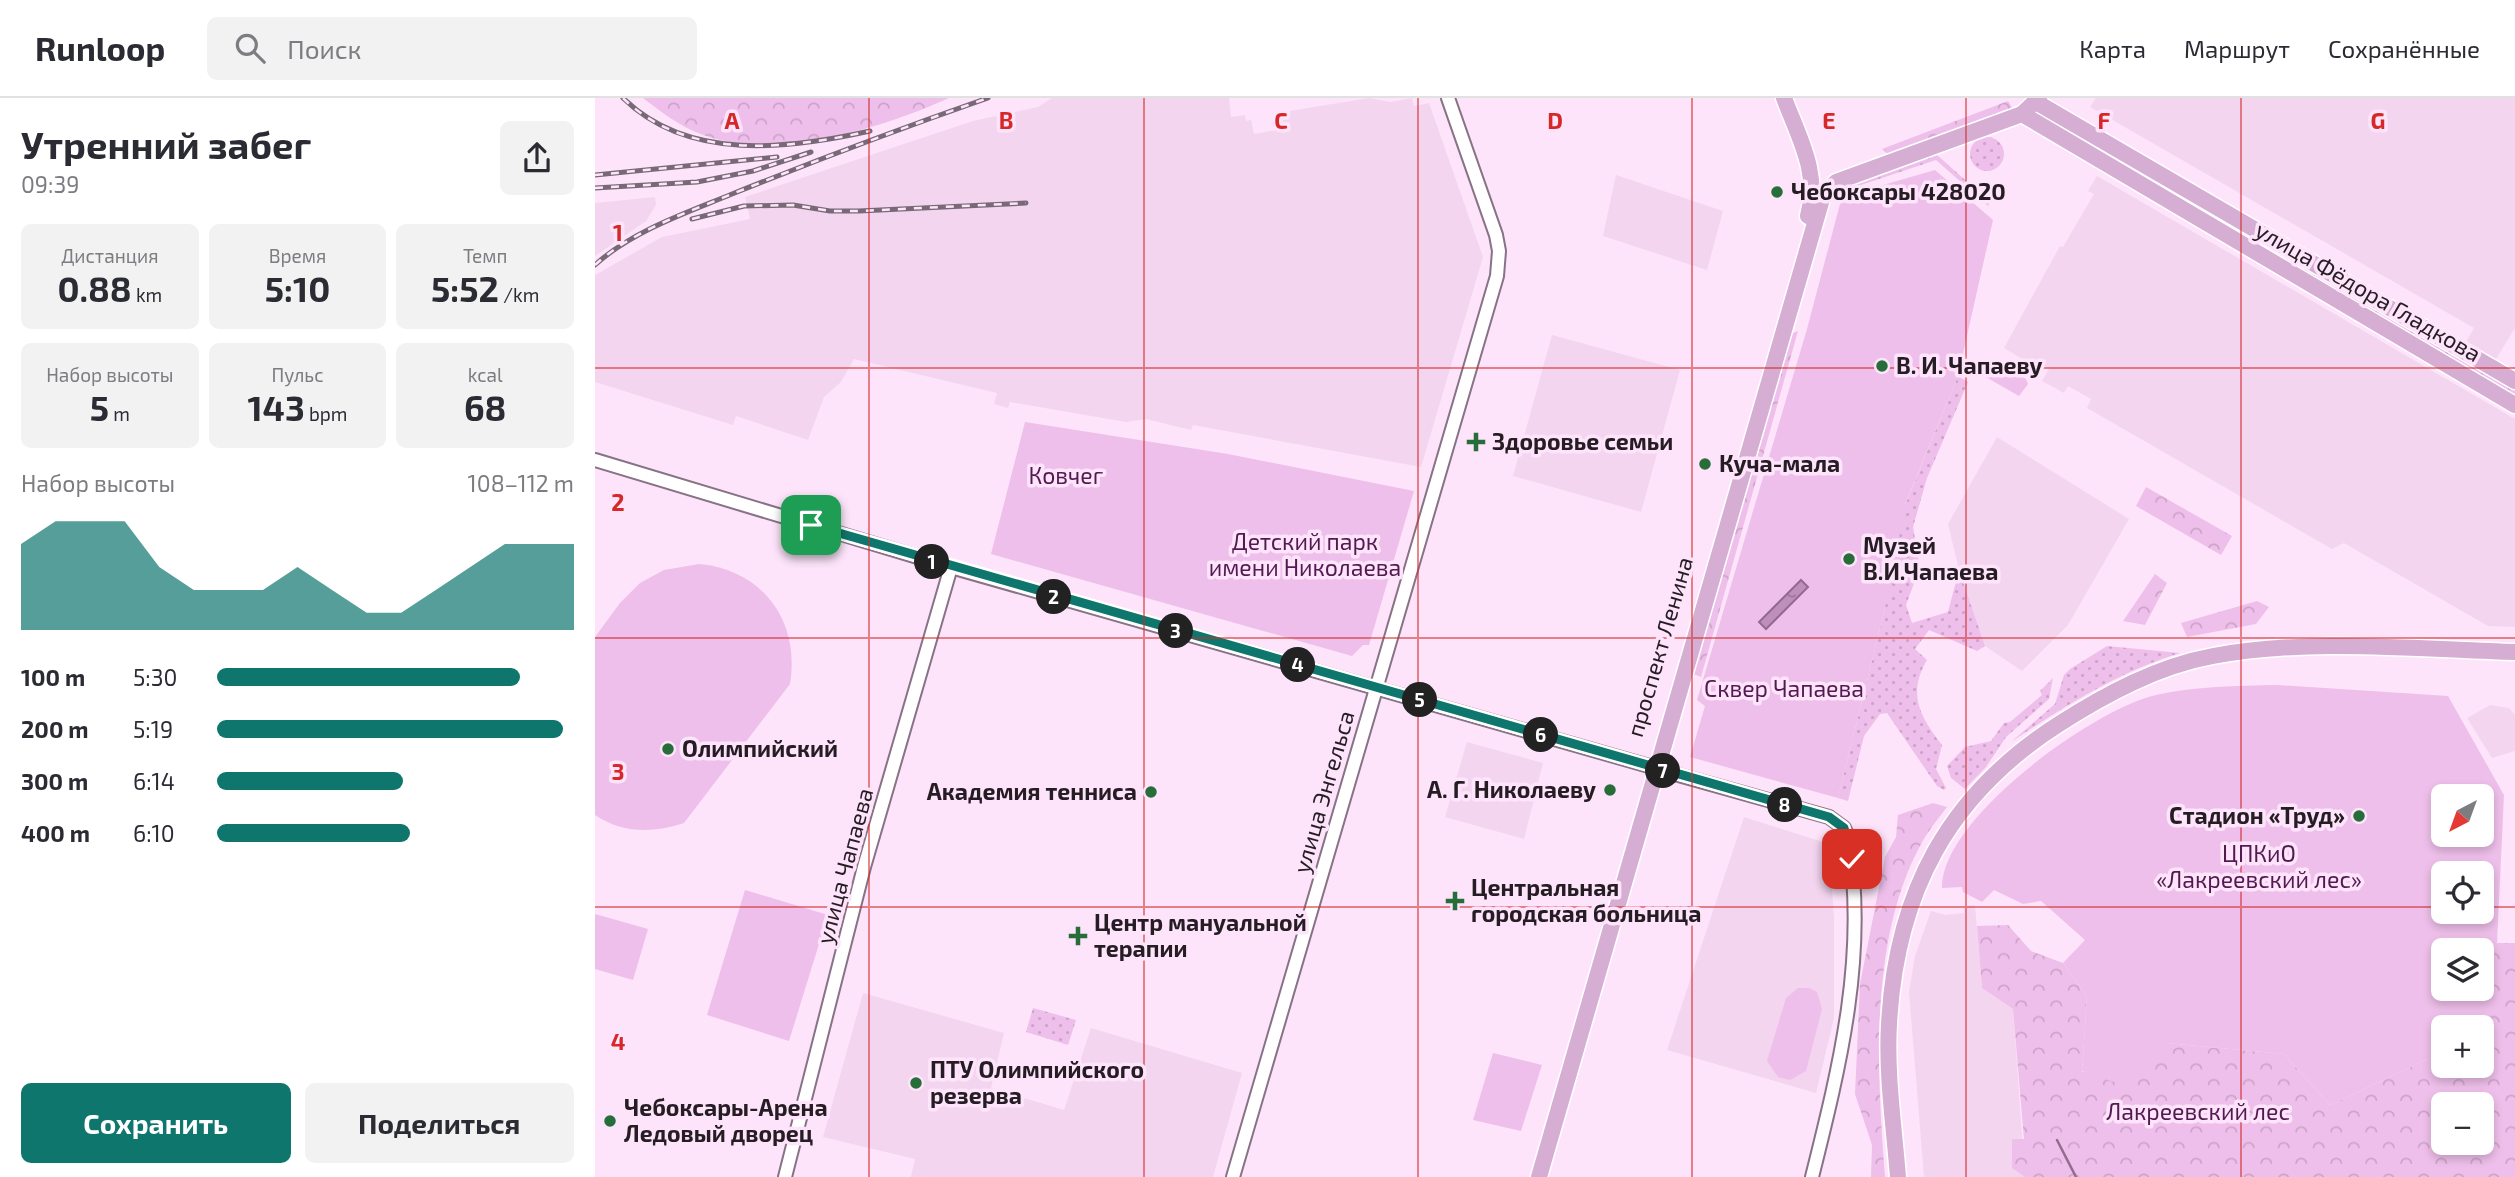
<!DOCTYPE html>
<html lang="ru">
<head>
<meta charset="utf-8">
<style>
	:root { --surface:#fff; --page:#f2f2f3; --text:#2b2b33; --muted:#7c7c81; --line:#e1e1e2; --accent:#0f766e }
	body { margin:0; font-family:"Exo 2",sans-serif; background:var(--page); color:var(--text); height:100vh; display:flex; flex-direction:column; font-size:26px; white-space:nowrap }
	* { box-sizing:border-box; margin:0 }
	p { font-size:23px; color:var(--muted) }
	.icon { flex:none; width:38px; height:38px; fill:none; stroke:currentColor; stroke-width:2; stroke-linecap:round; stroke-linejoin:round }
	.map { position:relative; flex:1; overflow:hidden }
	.sheet { display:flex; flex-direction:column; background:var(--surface); width:595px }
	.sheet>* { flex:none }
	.needle { width:46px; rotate:221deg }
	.tools { position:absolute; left:1836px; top:686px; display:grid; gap:14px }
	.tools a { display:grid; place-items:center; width:63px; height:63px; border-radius:10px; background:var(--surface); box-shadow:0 4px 10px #0003; font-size:35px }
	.pin { position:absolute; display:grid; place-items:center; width:60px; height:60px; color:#fff; margin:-30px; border-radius:14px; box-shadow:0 4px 10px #0006 }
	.km { position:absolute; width:35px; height:35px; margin:-18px; border-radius:50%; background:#222; color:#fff; font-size:19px; line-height:35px; text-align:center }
	.round { display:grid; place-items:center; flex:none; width:74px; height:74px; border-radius:10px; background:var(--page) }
	.head { display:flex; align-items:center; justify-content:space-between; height:119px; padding:0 21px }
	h1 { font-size:38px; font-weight:700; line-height:52px }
	.metrics { display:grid; grid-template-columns:repeat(3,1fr); gap:10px; height:119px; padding:7px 21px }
	.metrics div { display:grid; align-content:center; border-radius:10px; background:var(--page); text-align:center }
	.metrics b { font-size:35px; font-weight:700 }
	.metrics small { font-size:19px; font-weight:400 }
	.metrics p { font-size:19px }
	.chart { height:196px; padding:14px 21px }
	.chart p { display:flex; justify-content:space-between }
	.chart svg { width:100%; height:126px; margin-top:7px; fill:var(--accent); opacity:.7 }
	.primary-button { display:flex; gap:14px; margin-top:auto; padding:14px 21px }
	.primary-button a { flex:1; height:80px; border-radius:10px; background:var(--accent); color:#fff; font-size:28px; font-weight:700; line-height:80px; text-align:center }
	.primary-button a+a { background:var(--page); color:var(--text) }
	ul { padding:0 21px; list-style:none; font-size:23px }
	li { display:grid; grid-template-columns:112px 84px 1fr; align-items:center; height:52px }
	li i { height:18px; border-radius:9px; background:var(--accent) }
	header { display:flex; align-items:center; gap:42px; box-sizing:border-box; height:98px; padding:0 35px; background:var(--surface); border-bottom:2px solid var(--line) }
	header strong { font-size:33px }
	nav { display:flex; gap:38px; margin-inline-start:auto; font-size:24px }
	.search { width:490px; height:63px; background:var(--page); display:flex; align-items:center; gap:18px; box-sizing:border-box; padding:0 24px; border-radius:10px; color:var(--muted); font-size:26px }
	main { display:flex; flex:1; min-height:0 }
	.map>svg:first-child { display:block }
	.built { fill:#f3d5f0 }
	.grass { fill:url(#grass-dots) }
	.forest { fill:url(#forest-crowns); fill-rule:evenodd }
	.park { fill:#eebfea; fill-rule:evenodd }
	.water { fill:url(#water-ripples); stroke:#916c8e; stroke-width:2 }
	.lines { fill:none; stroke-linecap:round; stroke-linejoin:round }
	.stream { stroke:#916c8e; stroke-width:2.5 }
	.minor-casing { stroke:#887286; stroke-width:16 }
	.major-casing { stroke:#fff; stroke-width:19 }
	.minor { stroke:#fff; stroke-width:12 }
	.major { stroke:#d6aed3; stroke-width:16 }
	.rail-casing { stroke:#786977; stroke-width:5 }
	.rail { stroke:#fde4fa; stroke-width:2.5; stroke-dasharray:8; stroke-linecap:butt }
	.route-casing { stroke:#fff; stroke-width:14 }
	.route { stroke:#0f766e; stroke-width:9 }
	.grid { fill:none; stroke:#d62828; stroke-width:2; stroke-opacity:0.55 }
	.poi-dot { fill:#276d39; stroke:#fde4fa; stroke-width:2.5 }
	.labels { text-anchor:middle; stroke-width:7; stroke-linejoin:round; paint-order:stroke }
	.poi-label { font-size:23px; font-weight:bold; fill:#251c24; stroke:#fde4fa; text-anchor:start }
	.street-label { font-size:23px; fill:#251c24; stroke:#fde4fa }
	.park-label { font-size:23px; fill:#531a52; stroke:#fde4fa }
	.grid-label { font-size:23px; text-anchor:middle; font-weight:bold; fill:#d62828; stroke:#fde4fa; stroke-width:7; stroke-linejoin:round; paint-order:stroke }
</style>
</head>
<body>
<header>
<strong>Runloop</strong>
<div class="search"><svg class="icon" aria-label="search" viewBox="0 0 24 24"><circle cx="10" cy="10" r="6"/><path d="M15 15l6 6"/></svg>Поиск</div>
<nav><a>Карта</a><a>Маршрут</a><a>Сохранённые</a></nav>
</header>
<main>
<section class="sheet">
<div class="head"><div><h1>Утренний забег</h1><p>09:39</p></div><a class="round"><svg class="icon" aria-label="share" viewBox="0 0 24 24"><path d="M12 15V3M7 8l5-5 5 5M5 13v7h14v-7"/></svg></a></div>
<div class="metrics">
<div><p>Дистанция</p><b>0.88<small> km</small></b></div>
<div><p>Время</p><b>5:10</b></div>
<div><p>Темп</p><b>5:52<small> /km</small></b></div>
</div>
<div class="metrics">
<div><p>Набор высоты</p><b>5<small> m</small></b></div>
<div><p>Пульс</p><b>143<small> bpm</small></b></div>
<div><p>kcal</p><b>68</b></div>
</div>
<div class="chart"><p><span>Набор высоты</span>108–112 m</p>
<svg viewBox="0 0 160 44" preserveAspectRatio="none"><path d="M0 44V14L10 6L20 6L30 6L40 22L50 30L60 30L70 30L80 22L90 30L100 38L110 38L120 30L130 22L140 14L150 14L160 14V44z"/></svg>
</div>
<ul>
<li><b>100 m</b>5:30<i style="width:85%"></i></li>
<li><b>200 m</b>5:19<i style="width:97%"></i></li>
<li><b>300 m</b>6:14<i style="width:52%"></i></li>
<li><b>400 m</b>6:10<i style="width:54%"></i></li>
</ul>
<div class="primary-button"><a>Сохранить</a><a>Поделиться</a></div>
</section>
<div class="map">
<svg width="1920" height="1079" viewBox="0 0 1920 1079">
	<defs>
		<pattern id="grass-dots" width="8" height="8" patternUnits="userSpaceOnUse" patternTransform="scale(1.75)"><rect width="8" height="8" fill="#eebfea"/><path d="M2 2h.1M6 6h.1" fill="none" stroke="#cca4c9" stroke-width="1.8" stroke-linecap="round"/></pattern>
		<pattern id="forest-crowns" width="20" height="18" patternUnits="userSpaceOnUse" patternTransform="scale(1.75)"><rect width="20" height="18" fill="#eebfea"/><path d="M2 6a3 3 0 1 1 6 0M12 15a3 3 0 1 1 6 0" fill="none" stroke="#cca4c9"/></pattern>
		<pattern id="water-ripples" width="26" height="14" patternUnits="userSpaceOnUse" patternTransform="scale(1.75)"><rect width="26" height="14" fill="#bf8fbb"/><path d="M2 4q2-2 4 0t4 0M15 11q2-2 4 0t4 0" fill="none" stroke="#9b7498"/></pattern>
	</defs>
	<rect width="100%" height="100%" fill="#fde4fa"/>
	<g class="built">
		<path d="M457,0H634L636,19L650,17L651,23L656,22L659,36L687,31L686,21L695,19L694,13L774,0L795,4L817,0L819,8L834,5L888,159L826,369L598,327L596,332L551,321L531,324L415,304L413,310L399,306L402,295L259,261L246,284L229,299L213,342L141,318L138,327L0,284V177L67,139L155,121L150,99L378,23L443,9Z"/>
		<path d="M1501,0H1920V230L1898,266L1868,249L1879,230L1495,9Z"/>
		<path d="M1021,77L1128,113L1112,172L1008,138Z"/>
		<path d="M1502,78L1920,321V529L1893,528L1749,445L1737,451L1492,310L1496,301L1473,288L1469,295L1447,283L1454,271L1444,265L1441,269L1409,250L1465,148L1468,149L1499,96L1493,93Z"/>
		<path d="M60,99L61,107L51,123L0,158V105Z"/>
		<path d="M957,237L1085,272L1046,414L918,378Z"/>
		<path d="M1402,339L1534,421L1473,527L1427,573L1390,548L1364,472L1353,426Z"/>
		<path d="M1895,607L1914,610L1920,617V653L1897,660L1872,620Z"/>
		<path d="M872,644L948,665L929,741L850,719Z"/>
		<path d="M1149,719L1234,746L1239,821V920L1221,995L1072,952Z"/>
		<path d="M1380,807L1387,890L1418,911L1430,1079H1329L1314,894L1320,858L1336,813L1350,817L1369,815V808Z"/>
		<path d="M268,895L409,935L396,990L469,1012L496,930L647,975L618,1079H316L320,1061L228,1039Z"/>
	</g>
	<g class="grass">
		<path d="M1450,13L1920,285V302L1444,20Z"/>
		<circle cx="1392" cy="56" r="17"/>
		<path d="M1342,57L1395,104L1393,108L1341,62L1248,93L1247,89Z"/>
		<path d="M1363,278L1373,284L1332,380L1318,429L1325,469L1311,507L1317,525L1353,514L1364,472L1390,548L1382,553L1334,532L1320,551L1332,562C1312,596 1325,619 1347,647L1341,671L1351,690L1349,692L1342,688L1292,615L1285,616L1269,638L1253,703L1243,700L1290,510L1278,485Z"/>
		<path d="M1512,548L1585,555C1523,574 1470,608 1416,644L1460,606L1469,577L1475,571Z"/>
		<path d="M1458,580L1454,601L1411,639L1391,669L1370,691L1356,680L1352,668L1370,649L1396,643L1409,625L1415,624L1447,597L1445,593Z"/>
		<path d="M438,910L481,922L473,947L431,934Z"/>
	</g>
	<g class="forest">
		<path d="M48,0H354C285,31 176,65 103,35C83,27 65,13 48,0Z"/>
		<path d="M1413,3L1418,11L1293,56L1287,51Z"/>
		<path d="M1203,233L1106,579L1096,575L1193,237Z"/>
		<path d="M1551,389L1637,438L1626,457L1541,408Z"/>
		<path d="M1560,476L1572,485L1550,527L1528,523Z"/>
		<path d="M1662,503L1674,509L1661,526L1592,539L1586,525Z"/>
		<path d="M1338,705L1352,709C1343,721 1332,734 1325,748C1274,843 1282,975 1290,1079H1276L1277,1047L1260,996L1265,886L1290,759L1301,739L1303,717Z"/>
		<path d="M1413,827L1436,853L1468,865L1492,898L1487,974L1571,945L1689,956L1735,1007L1848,954V968H1886L1887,933L1890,932L1902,897L1885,891L1887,855L1902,845H1920V1079H1430L1417,1070V1041H1429L1418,911L1387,890L1382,828ZM1848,1006H1886V1045H1848Z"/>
	</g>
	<g class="park">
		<path d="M1340,72L1398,122L1363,278L1311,404L1290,510L1243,700L1095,659L1110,608L1102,602L1212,231L1245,106L1250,98Z"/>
		<path d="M1384,271H1415L1431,281L1433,286L1424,298L1382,274Z"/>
		<path d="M430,324L633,356L819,393L774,547H768L757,558L396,456Z"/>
		<path d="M104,466C169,472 205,524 195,586L89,725C58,735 28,736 0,717V539L25,505L45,485L69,472Z"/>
		<path d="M1683,587L1853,598L1909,697L1902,845L1887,855L1848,852V891H1885L1903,897L1890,932L1887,933L1886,929H1848V954L1735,1007L1689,956L1571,945L1561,964L1519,984L1487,973L1492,898L1468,865L1490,842L1446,803L1428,806L1399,792L1387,804L1368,794L1367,789L1347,790C1345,722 1498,611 1561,597C1601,588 1641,588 1683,587ZM1848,698H1886V737H1848ZM1848,775H1886V814H1848Z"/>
		<path d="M150,792L233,817L194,943L112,917Z"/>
		<path d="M0,816L53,831L38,882L0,871Z"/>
		<path d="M1203,890H1214L1222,894L1227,911L1211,973L1195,982L1183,979L1172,963L1191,900Z"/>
		<path d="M898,955L947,967L926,1033L878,1022Z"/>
	</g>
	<path class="water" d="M1206,482L1213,489L1171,531L1164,524Z"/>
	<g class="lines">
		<path class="stream" d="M1462,1042L1481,1079"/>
		<defs>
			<g id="minor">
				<path d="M0,362L356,469L1054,668"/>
				<path d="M1062,671L1234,719L1249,730L1253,739C1273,855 1245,967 1217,1079"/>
				<path d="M190,1079L269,769L356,469"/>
				<path d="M638,1079L902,178L904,153L901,137L853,0"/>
			</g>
			<g id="major">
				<path d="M1189,0C1204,40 1225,75 1213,118"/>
				<path d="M1441,4L1920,283"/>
				<path d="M1427,16L1920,307"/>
				<path d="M944,1079L1227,101L1241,84L1427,16L1444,0"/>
				<path d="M1303,1079C1299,1028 1291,976 1294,926C1301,795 1353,697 1464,626C1511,596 1563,568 1618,558C1712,540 1824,551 1920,554"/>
			</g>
		</defs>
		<use href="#minor" class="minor-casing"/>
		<use href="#major" class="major-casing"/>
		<use href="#minor" class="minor"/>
		<use href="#major" class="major"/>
		<defs>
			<g id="rail">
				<path d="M28,0C93,64 194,51 275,33"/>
				<path d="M0,77L182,59"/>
				<path d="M0,90L102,84L158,73L216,54"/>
				<path d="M97,121L149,108L198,107L235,113H264L431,105"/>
				<path d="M0,167C37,133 91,115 137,96C222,62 307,30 393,0"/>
			</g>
		</defs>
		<use href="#rail" class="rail-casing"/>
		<use href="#rail" class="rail"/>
	</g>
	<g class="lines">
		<defs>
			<path id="route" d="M216,427L1234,719L1249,730L1257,761"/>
		</defs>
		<use href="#route" class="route-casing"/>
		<use href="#route" class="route"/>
	</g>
	<path class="grid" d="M274,0V1079M549,0V1079M823,0V1079M1097,0V1079M1371,0V1079M1646,0V1079M0,270H1920M0,540H1920M0,809H1848M1886,809H1920"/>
	<g class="poi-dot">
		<circle cx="1182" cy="94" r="7"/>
		<circle cx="1287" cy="268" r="7"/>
		<path d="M877.5 333.5h7v7h7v7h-7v7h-7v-7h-7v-7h7z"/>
		<circle cx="1110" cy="366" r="7"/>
		<circle cx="1254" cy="461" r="7"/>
		<circle cx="73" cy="651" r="7"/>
		<circle cx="1015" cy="692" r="7"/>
		<circle cx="556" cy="694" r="7"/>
		<circle cx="1764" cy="718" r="7"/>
		<path d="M856.5 792.5h7v7h7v7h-7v7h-7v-7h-7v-7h7z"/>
		<path d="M479.5 827.5h7v7h7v7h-7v7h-7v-7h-7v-7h7z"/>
		<circle cx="321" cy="985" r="7"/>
		<circle cx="15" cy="1023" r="7"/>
	</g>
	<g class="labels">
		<g class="poi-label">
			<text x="1196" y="102">Чебоксары 428020</text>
			<text x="1301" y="276">В. И. Чапаеву</text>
			<text x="897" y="352">Здоровье семьи</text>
			<text x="1124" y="374">Куча-мала</text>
			<text x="1268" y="456">Музей<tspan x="1268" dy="26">В.И.Чапаева</tspan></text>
			<text x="87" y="659">Олимпийский</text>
			<text x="1001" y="700" text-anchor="end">А. Г. Николаеву</text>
			<text x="542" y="702" text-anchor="end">Академия тенниса</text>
			<text x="1750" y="726" text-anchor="end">Стадион «Труд»</text>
			<text x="876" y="798">Центральная<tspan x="876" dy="26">городская больница</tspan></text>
			<text x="499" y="833">Центр мануальной<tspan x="499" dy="26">терапии</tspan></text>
			<text x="335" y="980">ПТУ Олимпийского<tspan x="335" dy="26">резерва</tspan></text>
			<text x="29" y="1018">Чебоксары-Арена<tspan x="29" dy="26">Ледовый дворец</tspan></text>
		</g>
		<g class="street-label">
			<text transform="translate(1773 194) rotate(30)" y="8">улица Фёдора Гладкова</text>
			<text transform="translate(1065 549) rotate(-74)" y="8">проспект Ленина</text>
			<text transform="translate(729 694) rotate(-74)" y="8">улица Энгельса</text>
			<text transform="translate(250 768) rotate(-75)" y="8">улица Чапаева</text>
		</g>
		<g class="park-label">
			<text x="471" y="386">Ковчег</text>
			<text x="710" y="452">Детский парк<tspan x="710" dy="26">имени Николаева</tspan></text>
			<text x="1189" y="599">Сквер Чапаева</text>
			<text x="1664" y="764">ЦПКиО<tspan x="1664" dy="26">«Лакреевский лес»</tspan></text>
			<text x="1603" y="1022">Лакреевский лес</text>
		</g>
	</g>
	<g class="grid-label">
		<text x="137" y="31">A</text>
		<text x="411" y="31">B</text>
		<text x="686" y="31">C</text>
		<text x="960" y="31">D</text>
		<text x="1234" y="31">E</text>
		<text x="1509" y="31">F</text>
		<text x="1783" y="31">G</text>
		<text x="23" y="143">1</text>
		<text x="23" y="413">2</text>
		<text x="23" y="682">3</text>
		<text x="23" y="952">4</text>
	</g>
</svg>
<div class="tools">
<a><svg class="needle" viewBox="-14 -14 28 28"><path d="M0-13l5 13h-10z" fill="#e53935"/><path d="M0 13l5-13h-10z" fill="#7c7c81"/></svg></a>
<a><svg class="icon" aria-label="locate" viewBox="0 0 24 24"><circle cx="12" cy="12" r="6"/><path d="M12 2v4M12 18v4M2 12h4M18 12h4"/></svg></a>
<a><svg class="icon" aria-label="layers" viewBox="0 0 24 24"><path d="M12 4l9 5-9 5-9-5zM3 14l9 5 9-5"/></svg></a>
<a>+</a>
<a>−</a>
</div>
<div class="pin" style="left:216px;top:427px;background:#1e9e55"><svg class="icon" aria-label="arrive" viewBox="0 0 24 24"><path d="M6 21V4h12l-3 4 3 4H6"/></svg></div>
<div class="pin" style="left:1257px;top:761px;background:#d93025"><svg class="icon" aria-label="check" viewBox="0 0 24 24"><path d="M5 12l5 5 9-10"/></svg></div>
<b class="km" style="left:337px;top:464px">1</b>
<b class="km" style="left:459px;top:499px">2</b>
<b class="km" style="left:581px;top:533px">3</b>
<b class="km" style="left:703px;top:567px">4</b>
<b class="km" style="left:825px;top:602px">5</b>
<b class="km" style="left:946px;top:637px">6</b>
<b class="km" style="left:1068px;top:673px">7</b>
<b class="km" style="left:1190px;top:707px">8</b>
</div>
</main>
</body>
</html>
